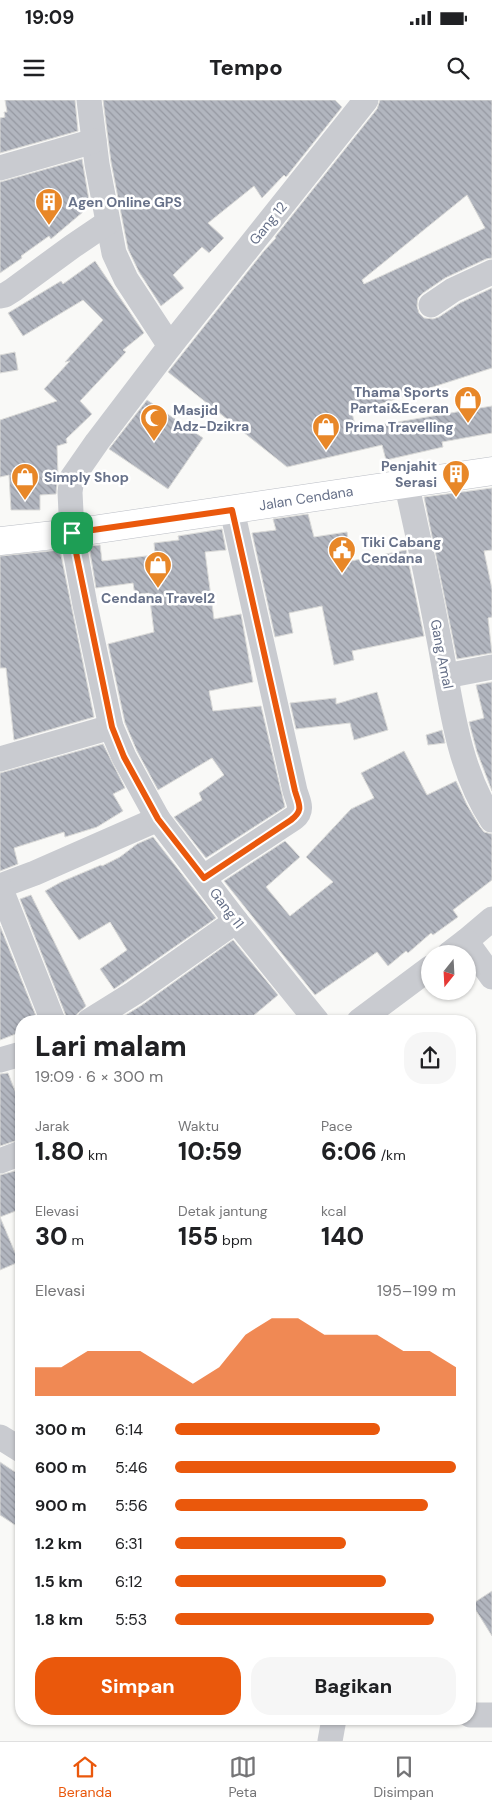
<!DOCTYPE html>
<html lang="id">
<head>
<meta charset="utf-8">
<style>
	:root { --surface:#fff; --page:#f6f6f6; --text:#202124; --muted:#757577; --line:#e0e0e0; --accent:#ea580c }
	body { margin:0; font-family:"DM Sans",sans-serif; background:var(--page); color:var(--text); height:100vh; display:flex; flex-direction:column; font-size:19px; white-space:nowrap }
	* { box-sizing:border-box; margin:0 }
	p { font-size:16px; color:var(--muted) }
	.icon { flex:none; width:28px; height:28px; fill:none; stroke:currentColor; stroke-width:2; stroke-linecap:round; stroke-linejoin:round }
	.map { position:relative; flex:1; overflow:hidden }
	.side { position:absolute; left:15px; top:915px; width:461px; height:710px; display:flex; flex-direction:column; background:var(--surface); border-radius:20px; box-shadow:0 1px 4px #0004 }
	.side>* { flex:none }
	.needle { width:32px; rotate:198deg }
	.buttons { position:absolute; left:421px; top:845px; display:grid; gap:10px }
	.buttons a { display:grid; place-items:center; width:55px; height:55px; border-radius:50%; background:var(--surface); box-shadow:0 1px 4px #0004; font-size:25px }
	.pin { position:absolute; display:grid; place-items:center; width:42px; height:42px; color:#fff; margin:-21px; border-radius:10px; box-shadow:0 2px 8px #0006 }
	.round { display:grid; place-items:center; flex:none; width:52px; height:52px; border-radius:20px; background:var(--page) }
	.summary { display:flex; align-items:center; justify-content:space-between; height:85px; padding:0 20px }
	h1 { font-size:28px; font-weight:800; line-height:38px }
	.figures { display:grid; grid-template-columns:repeat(3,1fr); gap:8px; height:85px; padding:5px 20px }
	.figures div { display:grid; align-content:center }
	.figures b { font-size:25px; font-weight:800 }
	.figures small { font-size:14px; font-weight:400 }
	.figures p { font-size:14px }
	.chart { height:140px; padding:10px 20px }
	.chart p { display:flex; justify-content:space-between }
	.chart svg { width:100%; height:90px; margin-top:5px; fill:var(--accent); opacity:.7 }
	.action { display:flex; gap:10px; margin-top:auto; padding:10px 20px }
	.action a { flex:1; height:58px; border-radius:20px; background:var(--accent); color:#fff; font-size:20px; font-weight:800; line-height:58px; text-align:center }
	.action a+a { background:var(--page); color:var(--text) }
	ul { padding:0 20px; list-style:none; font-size:16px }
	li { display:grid; grid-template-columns:80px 60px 1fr; align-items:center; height:38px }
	li i { height:12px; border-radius:6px; background:var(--accent) }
	.status { display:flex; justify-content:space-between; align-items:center; height:35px; padding:0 25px; background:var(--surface); direction:ltr }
	.status svg { height:14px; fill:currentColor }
	header { display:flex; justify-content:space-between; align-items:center; height:65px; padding:0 20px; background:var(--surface); font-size:22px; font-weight:800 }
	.menu { display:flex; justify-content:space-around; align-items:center; height:70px; border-top:1px solid var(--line); background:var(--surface); font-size:14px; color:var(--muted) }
	.menu a { display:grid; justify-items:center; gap:2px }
	.menu .selected { color:var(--accent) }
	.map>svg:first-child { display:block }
	.building { fill:url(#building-back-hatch); stroke:#dbdbd9; fill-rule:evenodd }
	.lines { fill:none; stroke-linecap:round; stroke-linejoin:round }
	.secondary-casing { stroke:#bbbec5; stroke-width:29 }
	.street { stroke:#c9cbd0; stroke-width:25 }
	.secondary { stroke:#fff; stroke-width:28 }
	.route-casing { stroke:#fff; stroke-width:10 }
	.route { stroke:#ea580c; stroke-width:6 }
	.labels { text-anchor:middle; stroke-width:5; stroke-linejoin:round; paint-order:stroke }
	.poi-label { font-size:14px; font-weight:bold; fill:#677189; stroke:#fff; text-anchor:start }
	.street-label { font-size:14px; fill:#677189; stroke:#fff }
</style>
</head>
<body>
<div class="status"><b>19:09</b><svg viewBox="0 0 49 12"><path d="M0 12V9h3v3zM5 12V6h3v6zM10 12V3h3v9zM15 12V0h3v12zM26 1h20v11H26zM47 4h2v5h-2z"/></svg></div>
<header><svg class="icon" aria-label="menu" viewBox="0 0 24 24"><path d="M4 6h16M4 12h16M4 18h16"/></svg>Tempo<svg class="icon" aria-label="search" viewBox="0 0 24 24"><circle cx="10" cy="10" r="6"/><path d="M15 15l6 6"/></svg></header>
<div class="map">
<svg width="492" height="1641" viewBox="0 0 492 1641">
	<defs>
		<pattern id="building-back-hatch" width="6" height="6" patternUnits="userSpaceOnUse" patternTransform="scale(1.25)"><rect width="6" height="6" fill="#b2b6bf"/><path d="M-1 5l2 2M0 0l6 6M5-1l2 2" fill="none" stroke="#9598a1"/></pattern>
	</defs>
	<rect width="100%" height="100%" fill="#f9f9f7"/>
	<g class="building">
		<path d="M5,0H75L78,31L0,53V18L5,17L4,12H7Z"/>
		<path d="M103,0H335L342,7L286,77L284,75L262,98L254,86L208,123L224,138L209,153L202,147L173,175L184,188L161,206L139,172L128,149L111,62Z"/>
		<path d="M380,0H492V158L486,159L445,178L423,193L418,198L417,206L419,213L424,218L433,219L439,217L460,203L492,188V268L352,313L356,329L492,306V333L442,342L443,347L386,360L382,345L287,367L168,272L264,151L276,138L275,137L377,9ZM467,95L485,128L364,184L362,180Z"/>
		<path d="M82,59L90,106L51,139L49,136L21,156L22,158L0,173V82Z"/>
		<path d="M95,161L144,233L123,250L126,252L80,301L92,314L66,339L67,343L57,346L58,374L56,394L40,395V410H11L9,375L0,377V320L57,301L44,289L70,261L65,262L103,220L83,200L23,236L8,213L61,181L63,184Z"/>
		<path d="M15,252L18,270L0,273V255Z"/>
		<path d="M147,300L203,338L168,389L109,349Z"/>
		<path d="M492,388V450L484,451L492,489V517L488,518L492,553L457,559L424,397Z"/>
		<path d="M308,414L314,437L347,432L351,461L406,450L424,536L352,551L354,560L334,565L322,506L289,513L293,533L275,537L252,433L276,430L273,419Z"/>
		<path d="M222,429L226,450L205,452L214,519L241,514L253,582L209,591L213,611L261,606L285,707L206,758L174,717L202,700L199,693L224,675L212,658L158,690L137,651L125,623L108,544L154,532L149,493L135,495L133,483L96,488L89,446L100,445L102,461L155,455L154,443L179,440L178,436Z"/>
		<path d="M60,450L94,617L14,640L6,568H0V456Z"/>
		<path d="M492,582V691L477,652L469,622L484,618L476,585Z"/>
		<path d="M377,592L388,630L354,640L350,623L296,629L290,603L336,598V604Z"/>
		<path d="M442,630L445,643L428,645L426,635Z"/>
		<path d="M103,644L125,688L113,694L123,711L97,727L65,737L64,732L14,748L18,764L0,771V673Z"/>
		<path d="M404,651L427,695L456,681L467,705L480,727L484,732L492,734V780L453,810L458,817L433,835L431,833L408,853L406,851L388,866L377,852L315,895L224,781L285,741L300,757L266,787L290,816L333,782L306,757L351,709L374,698L361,673Z"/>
		<path d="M153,737L216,818L114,889L100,869L127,850L110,822L79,840L45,791L61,782L101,765L102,766L120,757L137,744Z"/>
		<path d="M31,795L86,906L77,914L75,921H67L66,916L20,799Z"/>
		<path d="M0,826L38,921H21V932L0,940Z"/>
		<path d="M233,840L278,895L247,921H116L142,905Z"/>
		<path d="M8,973L21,1006V1039L0,1046V974Z"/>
		<path d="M15,1071L21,1087V1109L0,1117V1075Z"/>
		<path d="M0,1117L19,1162L0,1170Z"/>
		<path d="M0,1362L21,1376V1429L0,1415Z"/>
		<path d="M492,1491V1536L472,1504Z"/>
	</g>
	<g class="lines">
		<defs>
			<path id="secondary" d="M0,441L72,433L492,371"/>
		</defs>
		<use href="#secondary" class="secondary-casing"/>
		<g class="street">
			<path d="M89,0L97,64L114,153L126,179L170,246"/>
			<path d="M0,68L94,41"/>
			<path d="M0,196L5,195L13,190L73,146L107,123"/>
			<path d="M431,205L453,190L492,172"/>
			<path d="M406,382C418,435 429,487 439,539C451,601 457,667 492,720"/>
			<path d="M446,576L492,567"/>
			<path d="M0,659L111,627"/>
			<path d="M204,777L294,718C304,710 298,701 295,691L232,410"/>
			<path d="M0,786L35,773L158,719"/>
			<path d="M0,787L53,921"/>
			<path d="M466,841L492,819"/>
			<path d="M449,854L466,841L492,877"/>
			<path d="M89,921L134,893L236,821"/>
			<path d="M317,921L236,821L158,719L124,657L111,627L85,505L72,433L70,392L72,378L97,342L170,246L366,0"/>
			<path d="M359,921L430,868"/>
			<path d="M0,960L21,954"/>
			<path d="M0,1061L21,1053"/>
			<path d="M0,1337L21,1350"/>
			<path d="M470,1615H492"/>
			<path d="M330,1641L334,1619"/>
		</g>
		<use href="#secondary" class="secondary"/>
	</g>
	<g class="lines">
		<defs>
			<path id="route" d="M232,410L295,691C299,705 304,710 291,720L204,778L158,719L124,657L112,627L72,433Z"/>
		</defs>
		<use href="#route" class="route-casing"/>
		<use href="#route" class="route"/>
	</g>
	<defs>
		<symbol id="building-pin" viewBox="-11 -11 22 30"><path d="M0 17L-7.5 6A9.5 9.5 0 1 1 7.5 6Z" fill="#e88728" stroke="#fff"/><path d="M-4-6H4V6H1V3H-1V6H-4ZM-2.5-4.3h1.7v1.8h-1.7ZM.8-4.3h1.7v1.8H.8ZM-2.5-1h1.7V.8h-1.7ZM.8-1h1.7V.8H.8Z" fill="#fff"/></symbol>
		<symbol id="shop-pin" viewBox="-11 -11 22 30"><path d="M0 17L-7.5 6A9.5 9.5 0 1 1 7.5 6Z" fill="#e88728" stroke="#fff"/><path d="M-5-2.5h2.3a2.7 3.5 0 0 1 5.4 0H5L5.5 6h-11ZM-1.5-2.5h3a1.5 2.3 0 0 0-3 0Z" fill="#fff"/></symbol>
		<symbol id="mosque-pin" viewBox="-11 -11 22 30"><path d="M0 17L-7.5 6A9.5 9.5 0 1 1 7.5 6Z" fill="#e88728" stroke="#fff"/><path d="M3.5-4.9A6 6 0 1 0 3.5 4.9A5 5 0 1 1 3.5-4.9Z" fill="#fff"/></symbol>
		<symbol id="civic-pin" viewBox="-11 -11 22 30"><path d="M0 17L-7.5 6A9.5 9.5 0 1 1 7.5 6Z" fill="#e88728" stroke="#fff"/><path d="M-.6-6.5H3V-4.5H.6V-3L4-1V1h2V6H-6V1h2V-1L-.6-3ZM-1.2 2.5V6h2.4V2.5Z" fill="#fff"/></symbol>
	</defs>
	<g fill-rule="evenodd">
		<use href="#building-pin" x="33" y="86" width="32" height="43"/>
		<use href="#shop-pin" x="452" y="284" width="32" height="43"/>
		<use href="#mosque-pin" x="138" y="302" width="32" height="43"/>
		<use href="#shop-pin" x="310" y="311" width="32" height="43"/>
		<use href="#building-pin" x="440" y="358" width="32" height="43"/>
		<use href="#shop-pin" x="9" y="361" width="32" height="43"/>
		<use href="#civic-pin" x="326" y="434" width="32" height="43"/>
		<use href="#shop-pin" x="142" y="449" width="32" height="43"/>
	</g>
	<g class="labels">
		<g class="poi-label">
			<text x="68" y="107">Agen Online GPS</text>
			<text x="449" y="297" text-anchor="end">Thama Sports<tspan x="449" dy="16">Partai&amp;Eceran</tspan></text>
			<text x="173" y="315">Masjid<tspan x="173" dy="16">Adz-Dzikra</tspan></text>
			<text x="345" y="332">Prima Travelling</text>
			<text x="437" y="371" text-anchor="end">Penjahit<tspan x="437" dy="16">Serasi</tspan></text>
			<text x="44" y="382">Simply Shop</text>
			<text x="361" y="447">Tiki Cabang<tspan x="361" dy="16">Cendana</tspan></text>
			<text x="158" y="503" text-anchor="middle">Cendana Travel2</text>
		</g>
		<g class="street-label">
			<text transform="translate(268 123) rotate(-51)" y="5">Gang 12</text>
			<text transform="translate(306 398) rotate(-9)" y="5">Jalan Cendana</text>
			<text transform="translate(442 554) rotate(79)" y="5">Gang Amal</text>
			<text transform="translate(227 808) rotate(53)" y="5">Gang 11</text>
		</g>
	</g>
</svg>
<div class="buttons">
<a><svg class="needle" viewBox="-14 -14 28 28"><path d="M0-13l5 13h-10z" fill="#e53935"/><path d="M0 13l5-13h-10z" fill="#757577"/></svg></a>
</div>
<div class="pin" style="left:72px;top:433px;background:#1e9e55"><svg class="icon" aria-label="arrive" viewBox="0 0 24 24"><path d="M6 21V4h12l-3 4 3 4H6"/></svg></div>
<section class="side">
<div class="summary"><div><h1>Lari malam</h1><p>19:09 · 6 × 300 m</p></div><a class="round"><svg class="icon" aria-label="share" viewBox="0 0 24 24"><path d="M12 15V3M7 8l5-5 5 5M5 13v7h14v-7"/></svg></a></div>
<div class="figures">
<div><p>Jarak</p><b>1.80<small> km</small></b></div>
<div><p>Waktu</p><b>10:59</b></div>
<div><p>Pace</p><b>6:06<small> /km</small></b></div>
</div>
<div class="figures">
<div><p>Elevasi</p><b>30<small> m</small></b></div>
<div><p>Detak jantung</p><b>155<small> bpm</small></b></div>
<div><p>kcal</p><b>140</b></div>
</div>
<div class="chart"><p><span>Elevasi</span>195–199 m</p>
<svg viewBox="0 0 160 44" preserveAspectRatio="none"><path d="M0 44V30L10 30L20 22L30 22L40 22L50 30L60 38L70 30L80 14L90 6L100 6L110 14L120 14L130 14L140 22L150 22L160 30V44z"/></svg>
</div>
<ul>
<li><b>300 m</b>6:14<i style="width:73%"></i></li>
<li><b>600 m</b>5:46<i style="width:100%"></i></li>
<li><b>900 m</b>5:56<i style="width:90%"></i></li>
<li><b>1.2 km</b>6:31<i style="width:61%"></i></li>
<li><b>1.5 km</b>6:12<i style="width:75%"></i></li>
<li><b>1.8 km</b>5:53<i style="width:92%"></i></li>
</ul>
<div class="action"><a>Simpan</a><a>Bagikan</a></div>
</section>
</div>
<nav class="menu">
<a class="selected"><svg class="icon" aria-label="home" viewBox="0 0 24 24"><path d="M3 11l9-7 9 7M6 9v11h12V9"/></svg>Beranda</a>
<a><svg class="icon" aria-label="map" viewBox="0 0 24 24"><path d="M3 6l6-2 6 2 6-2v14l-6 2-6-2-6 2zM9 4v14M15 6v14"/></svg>Peta</a>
<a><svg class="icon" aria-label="saved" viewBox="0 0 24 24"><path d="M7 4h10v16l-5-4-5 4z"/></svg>Disimpan</a>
</nav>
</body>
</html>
